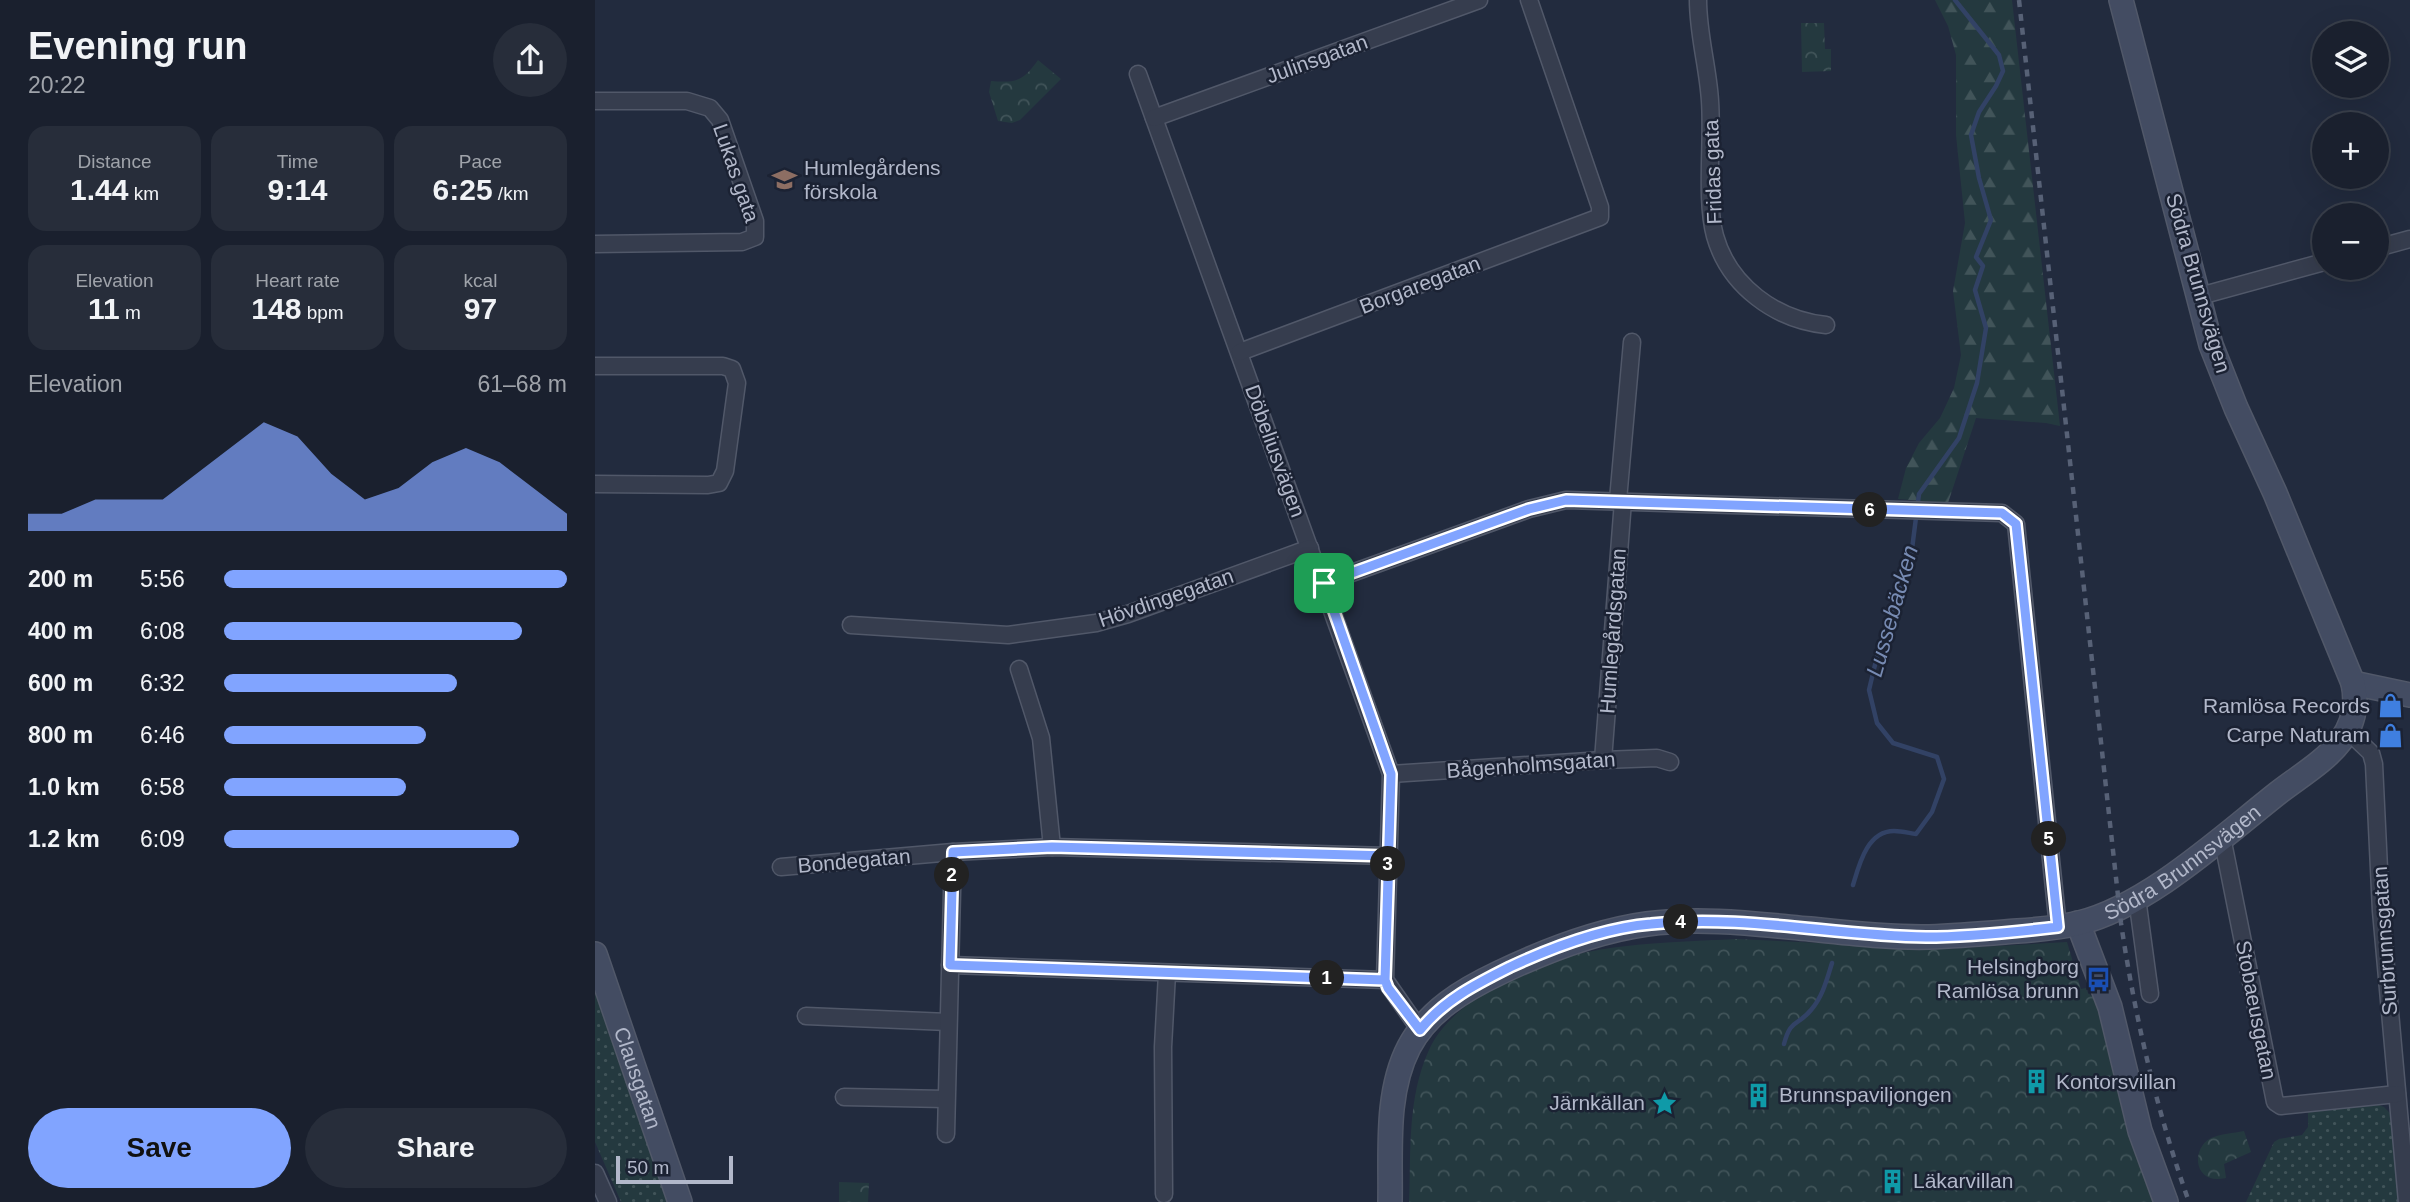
<!DOCTYPE html>
<html lang="en">
<head>
<meta charset="utf-8">
<style>
	:root { --surface:#1a202e; --page:#272d3a; --text:#f1f3f6; --muted:#9fa3aa; --line:#383e4a; --accent:#81a4ff }
	body { margin:0; font-family:Arial,sans-serif; background:var(--page); color:var(--text); height:100vh; display:flex; flex-direction:column; font-size:26px; white-space:nowrap }
	* { box-sizing:border-box; margin:0 }
	p { font-size:23px; color:var(--muted) }
	.icon { flex:none; width:38px; height:38px; fill:none; stroke:currentColor; stroke-width:2; stroke-linecap:round; stroke-linejoin:round }
	.map { position:relative; flex:1; overflow:hidden }
	.side { display:flex; flex-direction:column; background:var(--surface); width:595px }
	.side>* { flex:none }
	.buttons { position:absolute; left:1717px; top:21px; display:grid; gap:14px }
	.buttons a { display:grid; place-items:center; width:77px; height:77px; border-radius:50%; background:var(--surface); box-shadow:0 7px 28px #0002,0 0 0 2px var(--line); font-size:35px }
	.scale { position:absolute; left:21px; bottom:18px; width:117px; box-sizing:border-box; padding-left:7px; border:4px solid #b2b8ca; border-top:0; font-size:19px; line-height:24px; white-space:nowrap; color:#b2b8ca; -webkit-text-stroke:5px #1b2233; paint-order:stroke }
	.pin { position:absolute; display:grid; place-items:center; width:60px; height:60px; color:#fff; margin:-30px; border-radius:14px; box-shadow:0 4px 10px #0006 }
	.km { position:absolute; width:35px; height:35px; margin:-18px; border-radius:50%; background:#222; color:#fff; font-size:19px; line-height:35px; text-align:center }
	.round { display:grid; place-items:center; flex:none; width:74px; height:74px; border-radius:37px; background:var(--page) }
	.head { display:flex; align-items:center; justify-content:space-between; height:119px; padding:0 28px }
	h1 { font-size:38px; font-weight:700; line-height:52px }
	.stats { display:grid; grid-template-columns:repeat(3,1fr); gap:10px; height:119px; padding:7px 28px }
	.stats div { display:grid; align-content:center; border-radius:18px; background:var(--page); text-align:center }
	.stats b { font-size:30px; font-weight:700 }
	.stats small { font-size:19px; font-weight:400 }
	.stats p { font-size:19px }
	.chart { height:196px; padding:14px 28px }
	.chart p { display:flex; justify-content:space-between }
	.chart svg { width:100%; height:126px; margin-top:7px; fill:var(--accent); opacity:.7 }
	.action { display:flex; gap:14px; margin-top:auto; padding:14px 28px }
	.action a { flex:1; height:80px; border-radius:42px; background:var(--accent); color:#111; font-size:28px; font-weight:700; line-height:80px; text-align:center }
	.action a+a { background:var(--page); color:var(--text) }
	ul { padding:0 28px; list-style:none; font-size:23px }
	li { display:grid; grid-template-columns:112px 84px 1fr; align-items:center; height:52px }
	li i { height:18px; border-radius:9px; background:var(--accent) }
	main { display:flex; flex:1; min-height:0 }
	.map>svg:first-child { display:block }
	.grass { fill:url(#grass-dots) }
	.forest { fill:url(#forest-firs) }
	.park { fill:url(#park-crowns) }
	.lines { fill:none; stroke-linecap:round; stroke-linejoin:round }
	.stream { stroke:#324265; stroke-width:4.5 }
	.street-casing { stroke:#515869; stroke-width:19 }
	.secondary-casing { stroke:#515869; stroke-width:26 }
	.street { stroke:#363d4e; stroke-width:16 }
	.secondary { stroke:#434c62; stroke-width:23 }
	.rail { stroke:#576176; stroke-width:4.5; stroke-dasharray:7 7; stroke-linecap:butt }
	.route-casing { stroke:#fff; stroke-width:14 }
	.route { stroke:#81a4ff; stroke-width:9 }
	.labels { text-anchor:middle; stroke-width:5; stroke-linejoin:round; paint-order:stroke }
	.street-label { font-size:21px; fill:#b2b8ca; stroke:#1b2233 }
	.poi-label { font-size:21px; fill:#b2b8ca; stroke:#1b2233; text-anchor:start }
	.water-label { font-size:23px; font-style:italic; fill:#778bb3; stroke:#1b2233 }
</style>
</head>
<body>
<main>
<section class="side">
<div class="head"><div><h1>Evening run</h1><p>20:22</p></div><a class="round"><svg class="icon" aria-label="share" viewBox="0 0 24 24"><path d="M12 15V3M7 8l5-5 5 5M5 13v7h14v-7"/></svg></a></div>
<div class="stats">
<div><p>Distance</p><b>1.44<small> km</small></b></div>
<div><p>Time</p><b>9:14</b></div>
<div><p>Pace</p><b>6:25<small> /km</small></b></div>
</div>
<div class="stats">
<div><p>Elevation</p><b>11<small> m</small></b></div>
<div><p>Heart rate</p><b>148<small> bpm</small></b></div>
<div><p>kcal</p><b>97</b></div>
</div>
<div class="chart"><p><span>Elevation</span>61–68 m</p>
<svg viewBox="0 0 160 44" preserveAspectRatio="none"><path d="M0 44V38L10 38L20 33L30 33L40 33L50 24L60 15L70 6L80 11L90 24L100 33L110 29L120 20L130 15L140 20L150 29L160 38V44z"/></svg>
</div>
<ul>
<li><b>200 m</b>5:56<i style="width:100%"></i></li>
<li><b>400 m</b>6:08<i style="width:87%"></i></li>
<li><b>600 m</b>6:32<i style="width:68%"></i></li>
<li><b>800 m</b>6:46<i style="width:59%"></i></li>
<li><b>1.0 km</b>6:58<i style="width:53%"></i></li>
<li><b>1.2 km</b>6:09<i style="width:86%"></i></li>
</ul>
<div class="action"><a>Save</a><a>Share</a></div>
</section>
<div class="map">
<svg width="1815" height="1202" viewBox="0 0 1815 1202">
	<defs>
		<pattern id="grass-dots" width="8" height="8" patternUnits="userSpaceOnUse" patternTransform="scale(1.75)"><rect width="8" height="8" fill="#24393f"/><path d="M2 2h.1M6 6h.1" fill="none" stroke="#415459" stroke-width="1.8" stroke-linecap="round"/></pattern>
		<pattern id="forest-firs" width="22" height="20" patternUnits="userSpaceOnUse" patternTransform="scale(1.75)"><rect width="22" height="20" fill="#24393f"/><path d="M5 1l3.5 6h-7zM16 11l3.5 6h-7z" fill="#415459"/></pattern>
		<pattern id="park-crowns" width="20" height="18" patternUnits="userSpaceOnUse" patternTransform="scale(1.75)"><rect width="20" height="18" fill="#24393f"/><path d="M2 6a3 3 0 1 1 6 0M12 15a3 3 0 1 1 6 0" fill="none" stroke="#415459"/></pattern>
	</defs>
	<rect width="100%" height="100%" fill="#222b3e"/>
	<g class="grass">
		<path d="M0,992L74,1202H26L0,1142Z"/>
		<path d="M1784,1105L1789,1107L1796,1114L1804,1202H1651L1679,1142L1684,1139L1707,1135L1713,1127V1111Z"/>
	</g>
	<path class="forest" d="M1340,0H1417L1465,426L1451,423L1381,418L1353,503L1303,499L1311,468L1324,443L1345,418L1359,388L1366,355L1358,291L1370,223L1361,135V55L1353,26Z"/>
	<g class="park">
		<path d="M1206,23H1229L1230,49H1236V71L1207,72Z"/>
		<path d="M443,60L466,79L425,120L417,123L403,121L394,92L396,81C422,83 428,81 443,60Z"/>
		<path d="M1142,939L1349,949L1472,942L1486,989L1491,988L1493,993L1500,999L1514,1037L1562,1202H814C816,1151 812,1098 834,1050C844,1028 861,1013 880,999C962,942 1047,944 1142,939Z"/>
		<path d="M1649,1131L1656,1152L1629,1164L1631,1178C1599,1186 1595,1149 1616,1138C1625,1134 1639,1133 1649,1131Z"/>
		<path d="M244,1182L274,1183L273,1202H244Z"/>
	</g>
	<g class="lines">
		<g class="stream">
			<path d="M1258,885C1264,865 1272,831 1299,831C1306,831 1314,833 1321,834L1337,812L1349,779L1342,757L1298,743L1282,723L1274,690L1284,648L1316,557L1324,494L1364,438L1382,383L1391,328L1380,290L1388,266L1381,257L1396,220L1384,178L1376,135L1384,112L1401,86L1408,71L1404,55L1360,0"/>
			<path d="M1189,1044C1196,1018 1202,1027 1216,1010C1228,996 1232,979 1237,963"/>
		</g>
		<defs>
			<g id="street">
				<path d="M1103,0C1103,35 1113,67 1115,101C1118,142 1110,199 1120,236C1134,286 1181,320 1231,325"/>
				<path d="M543,74L796,774L790,980L825,1030"/>
				<path d="M0,101H92L115,108L125,120L160,221V237L147,242L0,244"/>
				<path d="M559,118L884,0"/>
				<path d="M1782,248L1815,239"/>
				<path d="M1605,296L1729,262"/>
				<path d="M645,352L1005,217V207L934,0"/>
				<path d="M0,366H128L137,369L142,383L130,471L124,483L113,485L0,484"/>
				<path d="M1023,500L1037,342"/>
				<path d="M729,583L934,509L971,500L1407,513L1421,524L1463,927"/>
				<path d="M256,625L413,635L501,623L533,614L715,548"/>
				<path d="M424,669L446,738L457,847"/>
				<path d="M1754,732L1776,753L1779,764L1786,911L1812,1202"/>
				<path d="M1008,760L1028,501"/>
				<path d="M796,774L1008,760L1062,758L1075,762"/>
				<path d="M1627,837L1680,1102L1686,1106L1802,1094"/>
				<path d="M186,867L358,852L457,847L794,856"/>
				<path d="M1542,898L1555,994"/>
				<path d="M355,965L790,980"/>
				<path d="M211,1016L353,1022"/>
				<path d="M249,1097L351,1099"/>
				<path d="M351,1134L358,852"/>
				<path d="M0,1173L13,1202"/>
				<path d="M569,1194L568,1047L572,973"/>
			</g>
			<g id="secondary">
				<path d="M1758,683L1815,695"/>
				<path d="M1483,923L1515,1007L1545,1131L1571,1202"/>
				<path id="s1" d="M0,954L85,1202"/>
				<path id="s2" d="M795,1202C796,1152 790,1093 814,1047C833,1011 868,990 904,973C950,951 1001,931 1052,924C1107,917 1161,924 1215,929C1253,933 1297,938 1334,937C1359,936 1385,934 1410,932C1435,930 1460,929 1484,923C1553,906 1627,837 1683,793C1722,763 1770,740 1758,683L1680,493L1641,408L1616,345L1526,0"/>
			</g>
		</defs>
		<use href="#street" class="street-casing"/>
		<use href="#secondary" class="secondary-casing"/>
		<use href="#street" class="street"/>
		<use href="#secondary" class="secondary"/>
		<path class="rail" d="M1424,0L1526,923C1540,1018 1562,1112 1594,1202"/>
	</g>
	<g class="lines">
		<defs>
			<path id="route" d="M729,583L796,774L790,980L355,965L358,852L457,847L794,856L790,980L793,988L825,1030C849,1000 881,984 915,967C958,947 1009,928 1056,924C1148,914 1240,936 1331,937C1375,937 1420,932 1463,927L1421,524L1407,513L971,500L934,509L729,583"/>
		</defs>
		<use href="#route" class="route-casing"/>
		<use href="#route" class="route"/>
	</g>
	<defs>
		<symbol id="school-bare" viewBox="-9 -9 18 18"><path d="M0-5L7-2L0 1L-7-2ZM-4 1L0 2.5L4 1V4Q0 6-4 4Z" fill="#8d6e63" stroke="#1b2233" stroke-width="2.5" paint-order="stroke"/></symbol>
		<symbol id="shop-bare" viewBox="-9 -9 18 18"><path d="M-5-2.5h2.3a2.7 3.5 0 0 1 5.4 0H5L5.5 6h-11ZM-1.5-2.5h3a1.5 2.3 0 0 0-3 0Z" fill="#3f7fe0" stroke="#1b2233" stroke-width="2.5" paint-order="stroke"/></symbol>
		<symbol id="bus-bare" viewBox="-9 -9 18 18"><path d="M-5-6H5V4H4V6H2V4H-2V6H-4V4H-5ZM-3.5-4V0h7V-4ZM-3.5 1.2v1.5H-2V1.2ZM2 1.2v1.5H3.5V1.2Z" fill="#1a4fb4" stroke="#1b2233" stroke-width="2.5" paint-order="stroke"/></symbol>
		<symbol id="building-bare" viewBox="-9 -9 18 18"><path d="M-4-6H4V6H1V3H-1V6H-4ZM-2.5-4.3h1.7v1.8h-1.7ZM.8-4.3h1.7v1.8H.8ZM-2.5-1h1.7V.8h-1.7ZM.8-1h1.7V.8H.8Z" fill="#0f9aa8" stroke="#1b2233" stroke-width="2.5" paint-order="stroke"/></symbol>
		<symbol id="sight-bare" viewBox="-9 -9 18 18"><path d="M0-6L1.8-2.2L6-1.7L2.9 1.2L3.7 5.4L0 3.3L-3.7 5.4L-2.9 1.2L-6-1.7L-1.8-2.2Z" fill="#0f9aa8" stroke="#1b2233" stroke-width="2.5" paint-order="stroke"/></symbol>
	</defs>
	<g fill-rule="evenodd">
		<use href="#school-bare" x="172" y="162" width="35" height="35"/>
		<use href="#shop-bare" x="1778" y="688" width="35" height="35"/>
		<use href="#shop-bare" x="1778" y="718" width="35" height="35"/>
		<use href="#bus-bare" x="1486" y="962" width="35" height="35"/>
		<use href="#building-bare" x="1424" y="1064" width="35" height="35"/>
		<use href="#building-bare" x="1146" y="1078" width="35" height="35"/>
		<use href="#sight-bare" x="1052" y="1086" width="35" height="35"/>
		<use href="#building-bare" x="1280" y="1164" width="35" height="35"/>
	</g>
	<g class="labels">
		<g class="street-label">
			<text transform="translate(722 59) rotate(-20)" y="7">Julinsgatan</text>
			<text transform="translate(1118 172) rotate(-92)" y="7">Fridas gata</text>
			<text transform="translate(141 173) rotate(71)" y="7">Lukas gata</text>
			<text transform="translate(1603 283) rotate(74)" y="7">Södra Brunnsvägen</text>
			<text transform="translate(825 285) rotate(-21)" y="7">Borgaregatan</text>
			<text transform="translate(680 451) rotate(70)" y="7">Döbeliusvägen</text>
			<text transform="translate(571 598) rotate(-19)" y="7">Hövdingegatan</text>
			<text transform="translate(1018 631) rotate(-86)" y="7">Humlegårdsgatan</text>
			<text transform="translate(936 765) rotate(-4)" y="7">Bågenholmsgatan</text>
			<text transform="translate(259 861) rotate(-5)" y="7">Bondegatan</text>
			<text dy="7" stroke="none"><textPath href="#s2" startOffset="987">Södra Brunnsvägen</textPath></text>
			<text transform="translate(1790 941) rotate(-94)" y="7">Surbrunnsgatan</text>
			<text transform="translate(1661 1010) rotate(79)" y="7">Stobaeusgatan</text>
			<text dy="7" stroke="none"><textPath href="#s1" startOffset="131">Clausgatan</textPath></text>
		</g>
		<g class="poi-label">
			<text x="209" y="175">Humlegårdens<tspan x="209" dy="24">förskola</tspan></text>
			<text x="1775" y="713" text-anchor="end">Ramlösa Records</text>
			<text x="1775" y="742" text-anchor="end">Carpe Naturam</text>
			<text x="1484" y="974" text-anchor="end">Helsingborg<tspan x="1484" dy="24">Ramlösa brunn</tspan></text>
			<text x="1461" y="1089">Kontorsvillan</text>
			<text x="1184" y="1102">Brunnspaviljongen</text>
			<text x="1050" y="1110" text-anchor="end">Järnkällan</text>
			<text x="1318" y="1188">Läkarvillan</text>
		</g>
		<g class="water-label">
			<text transform="translate(1297 611) rotate(-74)" y="8">Lussebäcken</text>
		</g>
	</g>
</svg>
<div class="buttons">
<a><svg class="icon" aria-label="layers" viewBox="0 0 24 24"><path d="M12 4l9 5-9 5-9-5zM3 14l9 5 9-5"/></svg></a>
<a>+</a>
<a>−</a>
</div>
<div class="scale">50 m</div>
<div class="pin" style="left:729px;top:583px;background:#1e9e55"><svg class="icon" aria-label="arrive" viewBox="0 0 24 24"><path d="M6 21V4h12l-3 4 3 4H6"/></svg></div>
<b class="km" style="left:732px;top:978px">1</b>
<b class="km" style="left:357px;top:875px">2</b>
<b class="km" style="left:793px;top:864px">3</b>
<b class="km" style="left:1086px;top:922px">4</b>
<b class="km" style="left:1454px;top:839px">5</b>
<b class="km" style="left:1275px;top:510px">6</b>
</div>
</main>
</body>
</html>
